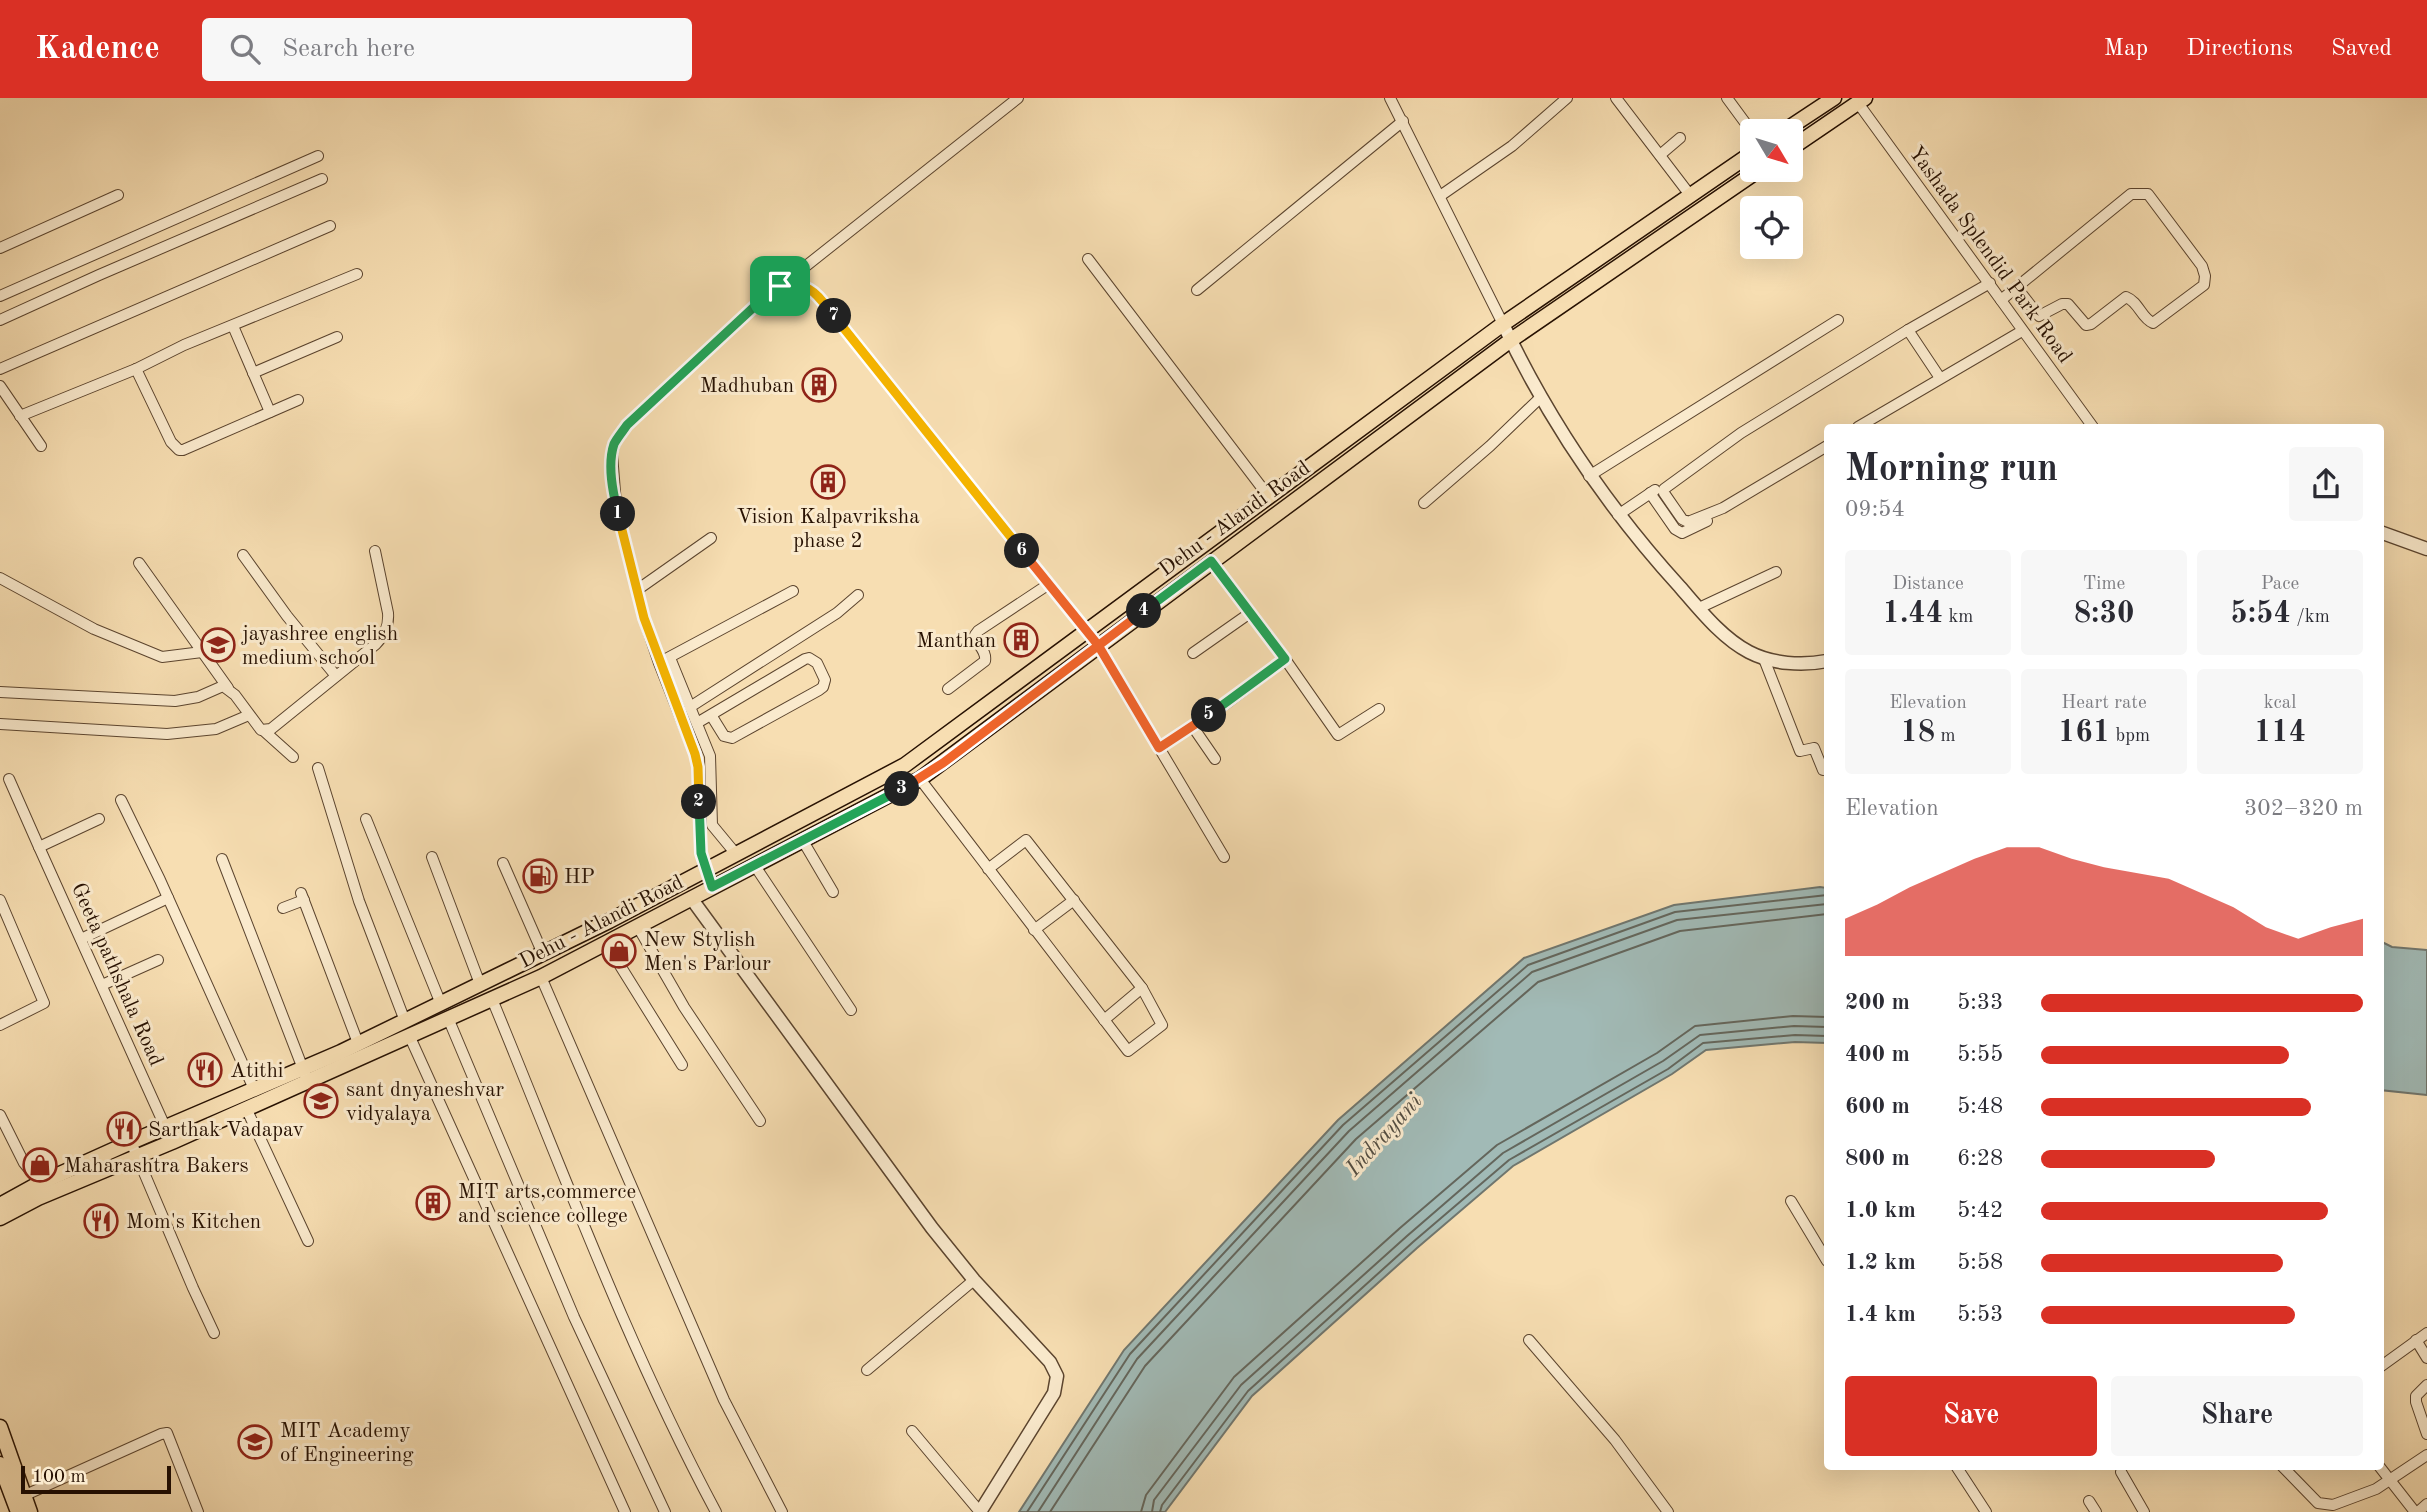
<!DOCTYPE html>
<html lang="en">
<head>
<meta charset="utf-8">
<style>
	:root { --surface:#fff; --page:#f7f7f7; --text:#2b2b33; --muted:#7c7c81; --accent:#d93025 }
	body { margin:0; font-family:"Old Standard TT",serif; background:var(--page); color:var(--text); height:100vh; display:flex; flex-direction:column; font-size:26px; white-space:nowrap }
	* { box-sizing:border-box; margin:0 }
	p { font-size:23px; color:var(--muted) }
	.icon { flex:none; width:38px; height:38px; fill:none; stroke:currentColor; stroke-width:2; stroke-linecap:round; stroke-linejoin:round }
	.map { position:relative; flex:1; overflow:hidden }
	.panel { position:absolute; left:1824px; top:326px; width:560px; height:1046px; display:flex; flex-direction:column; background:var(--surface); border-radius:7px; box-shadow:0 7px 28px #0002 }
	.panel>* { flex:none }
	.needle { width:46px; rotate:128deg }
	.fabs { position:absolute; left:1740px; top:21px; display:grid; gap:14px }
	.fabs a { display:grid; place-items:center; width:63px; height:63px; border-radius:7px; background:var(--surface); box-shadow:0 7px 28px #0002; font-size:35px }
	.scale { position:absolute; left:21px; bottom:18px; width:150px; box-sizing:border-box; padding-left:7px; border:4px solid #271102; border-top:0; font-size:19px; line-height:24px; white-space:nowrap; color:#271102; -webkit-text-stroke:5px #faeacd; paint-order:stroke }
	.pin { position:absolute; display:grid; place-items:center; width:60px; height:60px; color:#fff; margin:-30px; border-radius:14px; box-shadow:0 4px 10px #0006 }
	.km { position:absolute; width:35px; height:35px; margin:-18px; border-radius:50%; background:#222; color:#fff; font-size:19px; line-height:35px; text-align:center }
	.round { display:grid; place-items:center; flex:none; width:74px; height:74px; border-radius:7px; background:var(--page) }
	.summary { display:flex; align-items:center; justify-content:space-between; height:119px; padding:0 21px }
	h1 { font-size:38px; font-weight:800; line-height:52px }
	.figures { display:grid; grid-template-columns:repeat(3,1fr); gap:10px; height:119px; padding:7px 21px }
	.figures div { display:grid; align-content:center; border-radius:7px; background:var(--page); text-align:center }
	.figures b { font-size:30px; font-weight:800 }
	.figures small { font-size:19px; font-weight:400 }
	.figures p { font-size:19px }
	.chart { height:196px; padding:14px 21px }
	.chart p { display:flex; justify-content:space-between }
	.chart svg { width:100%; height:126px; margin-top:7px; fill:var(--accent); opacity:.7 }
	.cta { display:flex; gap:14px; margin-top:auto; padding:14px 21px }
	.cta a { flex:1; height:80px; border-radius:7px; background:var(--accent); color:#fff; font-size:28px; font-weight:800; line-height:80px; text-align:center }
	.cta a+a { background:var(--page); color:var(--text) }
	ul { padding:0 21px; list-style:none; font-size:23px }
	li { display:grid; grid-template-columns:112px 84px 1fr; align-items:center; height:52px }
	li i { height:18px; border-radius:9px; background:var(--accent) }
	header { display:flex; align-items:center; gap:42px; box-sizing:border-box; height:98px; padding:0 35px; background:var(--accent); color:#fff }
	header strong { font-size:33px }
	nav { display:flex; gap:38px; margin-inline-start:auto; font-size:24px }
	.search { width:490px; height:63px; background:var(--page); display:flex; align-items:center; gap:18px; box-sizing:border-box; padding:0 24px; border-radius:7px; color:var(--muted); font-size:26px }
	.map>svg:first-child { display:block }
	.water { fill:#a1bab6; stroke:#70766e; stroke-width:2 }
	.lines { fill:none; stroke-linecap:round; stroke-linejoin:round }
	.shore { stroke:#64665c; stroke-width:2 }
	.minor-casing { stroke:#5b442e; stroke-width:12 }
	.tertiary-casing { stroke:#5b442e; stroke-width:15 }
	.primary-casing { stroke:#271102; stroke-width:17 }
	.minor { stroke:#faeacd; stroke-width:10 }
	.tertiary { stroke:#faeacd; stroke-width:12 }
	.primary { stroke:#f7deb2; stroke-width:14 }
	.split-1-casing { stroke:#fff; stroke-width:14 }
	.split-2-casing { stroke:#fff; stroke-width:14 }
	.split-3-casing { stroke:#fff; stroke-width:14 }
	.split-4-casing { stroke:#fff; stroke-width:14 }
	.split-5-casing { stroke:#fff; stroke-width:14 }
	.split-6-casing { stroke:#fff; stroke-width:14 }
	.split-7-casing { stroke:#fff; stroke-width:14 }
	.split-8-casing { stroke:#fff; stroke-width:14 }
	.split-1 { stroke:#22a559; stroke-width:9 }
	.split-2 { stroke:#f5b400; stroke-width:9 }
	.split-3 { stroke:#22a559; stroke-width:9 }
	.split-4 { stroke:#f0652b; stroke-width:9 }
	.split-5 { stroke:#22a559; stroke-width:9 }
	.split-6 { stroke:#f0652b; stroke-width:9 }
	.split-7 { stroke:#f5b400; stroke-width:9 }
	.split-8 { stroke:#f5b400; stroke-width:9 }
	.labels { text-anchor:middle; stroke-width:6; stroke-linejoin:round; paint-order:stroke }
	.street-label { font-size:21px; fill:#271102; stroke:#faeacd }
	.poi-label { font-size:21px; fill:#271102; stroke:#faeacd; text-anchor:start }
	.water-label { font-size:23px; font-style:italic; fill:#524c41; stroke:#faeacd }
</style>
</head>
<body>
<header>
<strong>Kadence</strong>
<div class="search"><svg class="icon" aria-label="search" viewBox="0 0 24 24"><circle cx="10" cy="10" r="6"/><path d="M15 15l6 6"/></svg>Search here</div>
<nav><a>Map</a><a>Directions</a><a>Saved</a></nav>
</header>
<div class="map">
<svg width="2427" height="1414" viewBox="0 0 2427 1414">
	<rect width="100%" height="100%" fill="#f7deb2"/>
	<filter id="stains"><feTurbulence type="fractalNoise" baseFrequency=".00286" numOctaves="4"/><feColorMatrix values="0 0 0 0 .2 0 0 0 0 .09 0 0 0 0 .02 0 0 0 .5 -.17"/></filter>
	<radialGradient id="worn" r=".72"><stop offset=".6" stop-color="#630" stop-opacity="0"/><stop offset="1" stop-color="#630" stop-opacity=".3"/></radialGradient>
	<g class="water">
		<path d="M1820,789L1827,790V945L1795,944L1706,952L1672,976L1513,1068L1417,1150L1252,1298L1165,1414H1019L1124,1252L1338,1022L1524,860L1674,807Z"/>
		<path d="M2380,843L2392,849L2427,852V997L2380,992Z"/>
	</g>
	<g class="lines">
		<g class="shore">
			<path d="M1027,1414L1130,1256L1343,1027L1528,867L1675,814L1827,797"/>
			<path d="M1038,1414L1137,1261L1349,1033L1532,874L1677,822L1827,806"/>
			<path d="M1050,1414L1145,1268L1356,1041L1538,884L1680,833L1827,816"/>
			<path d="M1141,1414L1146,1397L1234,1279L1400,1130L1497,1047L1657,955L1695,928L1793,918L1827,919"/>
			<path d="M1152,1414L1154,1402L1241,1287L1407,1138L1503,1055L1663,963L1700,937L1794,928L1827,929"/>
			<path d="M1160,1414L1162,1407L1248,1293L1413,1144L1509,1062L1668,971L1703,945L1795,937L1827,938"/>
		</g>
		<defs>
			<g id="minor">
				<path d="M1390,0L1503,226"/>
				<path d="M1616,0L1690,97"/>
				<path d="M1727,0L1752,34"/>
				<path d="M1858,5L2093,329"/>
				<path d="M1660,57L1680,40"/>
				<path d="M1440,98L1512,48L1567,0"/>
				<path d="M0,150L118,97"/>
				<path d="M1088,161L1269,399"/>
				<path d="M782,187L1018,0"/>
				<path d="M1197,192L1403,23"/>
				<path d="M0,198L318,58"/>
				<path d="M2001,202L2131,96H2148L2202,168L2205,178L2204,187L2153,225C2141,220 2139,204 2126,199L2091,226L2086,227L2068,206H2062L2039,218L2017,190"/>
				<path d="M0,222L99,177L322,81"/>
				<path d="M233,228L270,314"/>
				<path d="M1908,232L1940,280"/>
				<path d="M0,271L330,128"/>
				<path d="M136,271L171,344L179,352H183L298,302"/>
				<path d="M253,275L337,239"/>
				<path d="M0,288L41,348"/>
				<path d="M20,318L136,271L184,247L357,176"/>
				<path d="M1858,329L2022,233"/>
				<path d="M1827,348L1723,410L1688,424L1682,421L1664,395V391L1741,335L1908,232L1990,185"/>
				<path d="M1589,378L1838,222"/>
				<path d="M1650,395L1675,431L1682,435L1707,423"/>
				<path d="M1424,405L1490,348L1541,299"/>
				<path d="M1618,417L1655,392"/>
				<path d="M243,457L287,518L336,578"/>
				<path d="M1211,463L1285,561L1338,637L1379,611"/>
				<path d="M139,465L228,590"/>
				<path d="M0,480L94,531L162,559L202,554"/>
				<path d="M637,492L711,440"/>
				<path d="M1699,510L1776,474"/>
				<path d="M1193,555L1250,515"/>
				<path d="M670,560L710,658L712,727L736,756"/>
				<path d="M1764,561L1800,653L1814,650L1823,672"/>
				<path d="M664,562L793,493"/>
				<path d="M948,591L985,563C987,552 976,547 975,537L978,533L1049,486"/>
				<path d="M0,594L175,603L198,599L223,588L235,597L261,632L271,631L376,546C385,537 389,528 388,515L375,453"/>
				<path d="M690,609L837,515L858,497"/>
				<path d="M697,625L805,561L809,560L817,565L825,582L823,589L819,592L732,640L724,638L711,617"/>
				<path d="M0,626L167,636L216,631L249,617"/>
				<path d="M1193,629L1215,661"/>
				<path d="M264,633L293,659"/>
				<path d="M1159,650L1227,605L1285,561"/>
				<path d="M318,670L359,803L405,923"/>
				<path d="M9,681L39,749"/>
				<path d="M920,681L1128,953L1162,927L1142,890L1026,742L988,771"/>
				<path d="M121,702L160,782L254,991"/>
				<path d="M99,721L39,749L172,1044"/>
				<path d="M366,721L441,906"/>
				<path d="M803,743L833,794"/>
				<path d="M432,759L480,886"/>
				<path d="M222,761L305,976"/>
				<path d="M503,765L543,856"/>
				<path d="M755,768L851,912"/>
				<path d="M712,789L701,755L698,669L695,656L659,565L644,520L616,406L612,356L615,344L627,327L769,195C787,185 800,184 816,196L1098,547L1224,759"/>
				<path d="M301,795L358,945"/>
				<path d="M0,802L44,905L0,927"/>
				<path d="M283,810L304,802"/>
				<path d="M638,829L684,909L760,1023"/>
				<path d="M1034,832L1074,802"/>
				<path d="M81,841L168,800"/>
				<path d="M606,845L682,967"/>
				<path d="M541,879L724,1302L782,1414"/>
				<path d="M102,887L158,862"/>
				<path d="M492,901C563,1073 628,1250 716,1414"/>
				<path d="M448,920L574,1219L665,1414"/>
				<path d="M1104,922L1142,890"/>
				<path d="M409,937L625,1414"/>
				<path d="M246,1010L308,1143"/>
				<path d="M0,1017L24,1065L40,1085"/>
				<path d="M131,1044L193,1190L214,1235"/>
				<path d="M1791,1103L1827,1163"/>
				<path d="M1529,1242L1615,1342L1668,1414"/>
				<path d="M2416,1242L2427,1260"/>
				<path d="M2380,1269L2427,1235"/>
				<path d="M867,1272L974,1182"/>
				<path d="M2427,1287L2416,1298V1304L2427,1336"/>
				<path d="M912,1333L980,1414"/>
				<path d="M1956,1368L1986,1414"/>
				<path d="M2282,1368L2318,1405L2333,1407L2376,1391L2427,1357"/>
				<path d="M2379,1368L2415,1414"/>
				<path d="M2121,1374L2144,1414"/>
				<path d="M21,1399L161,1336L167,1335L198,1414"/>
				<path d="M2089,1403L2096,1414"/>
				<path d="M2418,1414L2427,1406"/>
			</g>
			<g id="tertiary">
				<path d="M1503,226C1549,323 1608,410 1680,489C1700,512 1722,540 1749,554C1772,566 1802,568 1827,563"/>
				<path d="M2380,434L2427,451"/>
				<path d="M691,800L932,1130L974,1182L1050,1264L1057,1278L1054,1295L980,1414"/>
			</g>
			<g id="primary">
				<path d="M1784,33L1834,0"/>
				<path d="M1790,51L1865,0"/>
				<path d="M0,1107L40,1085L131,1044L341,954L507,873L609,823L905,667L1503,226L1752,55"/>
				<path d="M0,1120L38,1100L172,1044L541,879L920,681L1511,242L1759,72"/>
				<path d="M0,1329L30,1414"/>
				<path d="M0,1366L18,1414"/>
			</g>
		</defs>
		<use href="#minor" class="minor-casing"/>
		<use href="#tertiary" class="tertiary-casing"/>
		<use href="#primary" class="primary-casing"/>
		<use href="#minor" class="minor"/>
		<use href="#tertiary" class="tertiary"/>
		<use href="#primary" class="primary"/>
	</g>
	<g class="lines">
		<defs>
			<path id="split-1" d="M618,416C613,395 607,367 614,346C617,340 623,333 627,327L769,195L780,188"/>
			<path id="split-2" d="M618,416L644,520L695,656L698,669L699,704"/>
			<path id="split-3" d="M699,704L701,755L712,789L902,691"/>
			<path id="split-4" d="M902,691L943,665L1144,513"/>
			<path id="split-5" d="M1144,513L1211,463L1285,561L1209,617"/>
			<path id="split-6" d="M1022,453L1098,547L1159,650L1209,617"/>
			<path id="split-7" d="M834,218L1022,453"/>
			<path id="split-8" d="M780,188C812,184 816,196 834,218"/>
		</defs>
		<use href="#split-1" class="split-1-casing"/>
		<use href="#split-2" class="split-2-casing"/>
		<use href="#split-3" class="split-3-casing"/>
		<use href="#split-4" class="split-4-casing"/>
		<use href="#split-5" class="split-5-casing"/>
		<use href="#split-6" class="split-6-casing"/>
		<use href="#split-7" class="split-7-casing"/>
		<use href="#split-8" class="split-8-casing"/>
		<use href="#split-1" class="split-1"/>
		<use href="#split-2" class="split-2"/>
		<use href="#split-3" class="split-3"/>
		<use href="#split-4" class="split-4"/>
		<use href="#split-5" class="split-5"/>
		<use href="#split-6" class="split-6"/>
		<use href="#split-7" class="split-7"/>
		<use href="#split-8" class="split-8"/>
	</g>
	<defs>
		<symbol id="building-ring" viewBox="-11 -11 22 22"><circle r="9.5" fill="#faeacd" stroke="#8f2418" stroke-width="1.5"/><path d="M-4-6H4V6H1V3H-1V6H-4ZM-2.5-4.3h1.7v1.8h-1.7ZM.8-4.3h1.7v1.8H.8ZM-2.5-1h1.7V.8h-1.7ZM.8-1h1.7V.8H.8Z" fill="#8f2418"/></symbol>
		<symbol id="school-ring" viewBox="-11 -11 22 22"><circle r="9.5" fill="#faeacd" stroke="#8f2418" stroke-width="1.5"/><path d="M0-5L7-2L0 1L-7-2ZM-4 1L0 2.5L4 1V4Q0 6-4 4Z" fill="#8f2418"/></symbol>
		<symbol id="fuel-ring" viewBox="-11 -11 22 22"><circle r="9.5" fill="#faeacd" stroke="#8f2418" stroke-width="1.5"/><path d="M-5.5-6h7V0h2V4h1.3V-2.5L3-4.5l.8-.8L6-3V5H2.5V1h-1V6h-7ZM-4.2-4.7v3.2H.2V-4.7Z" fill="#8f2418"/></symbol>
		<symbol id="shop-ring" viewBox="-11 -11 22 22"><circle r="9.5" fill="#faeacd" stroke="#8f2418" stroke-width="1.5"/><path d="M-5-2.5h2.3a2.7 3.5 0 0 1 5.4 0H5L5.5 6h-11ZM-1.5-2.5h3a1.5 2.3 0 0 0-3 0Z" fill="#8f2418"/></symbol>
		<symbol id="restaurant-ring" viewBox="-11 -11 22 22"><circle r="9.5" fill="#faeacd" stroke="#8f2418" stroke-width="1.5"/><path d="M-5-6h1v4h1v-4h1v4h1v-4h1v5L-1.5 .5V6h-2V.5L-5-1ZM5-6V6H3V1.5H1.5Q1.5-4 5-6Z" fill="#8f2418"/></symbol>
		<symbol id="university-ring" viewBox="-11 -11 22 22"><circle r="9.5" fill="#faeacd" stroke="#8f2418" stroke-width="1.5"/><path d="M0-5L7-2L0 1L-7-2ZM-4 1L0 2.5L4 1V4Q0 6-4 4Z" fill="#8f2418"/></symbol>
	</defs>
	<g fill-rule="evenodd">
		<use href="#building-ring" x="800" y="268" width="38" height="38"/>
		<use href="#building-ring" x="809" y="365" width="38" height="38"/>
		<use href="#building-ring" x="1002" y="523" width="38" height="38"/>
		<use href="#school-ring" x="199" y="528" width="38" height="38"/>
		<use href="#fuel-ring" x="521" y="759" width="38" height="38"/>
		<use href="#shop-ring" x="600" y="834" width="38" height="38"/>
		<use href="#restaurant-ring" x="186" y="953" width="38" height="38"/>
		<use href="#school-ring" x="302" y="984" width="38" height="38"/>
		<use href="#restaurant-ring" x="105" y="1012" width="38" height="38"/>
		<use href="#shop-ring" x="21" y="1048" width="38" height="38"/>
		<use href="#building-ring" x="414" y="1086" width="38" height="38"/>
		<use href="#restaurant-ring" x="82" y="1104" width="38" height="38"/>
		<use href="#university-ring" x="236" y="1325" width="38" height="38"/>
	</g>
	<g class="labels">
		<g class="street-label">
			<text transform="translate(1991 156) rotate(54)" y="7">Yashada Splendid Park Road</text>
			<text transform="translate(1234 420) rotate(-36)" y="7">Dehu - Alandi Road</text>
			<text transform="translate(601 823) rotate(-27)" y="7">Dehu - Alandi Road</text>
			<text transform="translate(118 876) rotate(66)" y="7">Geeta pathshala Road</text>
		</g>
		<g class="poi-label">
			<text x="794" y="294" text-anchor="end">Madhuban</text>
			<text x="828" y="425" text-anchor="middle">Vision Kalpavriksha<tspan x="828" dy="24">phase 2</tspan></text>
			<text x="242" y="542">jayashree english<tspan x="242" dy="24">medium school</tspan></text>
			<text x="996" y="549" text-anchor="end">Manthan</text>
			<text x="564" y="785">HP</text>
			<text x="644" y="848">New Stylish<tspan x="644" dy="24">Men's Parlour</tspan></text>
			<text x="230" y="979">Atithi</text>
			<text x="346" y="998">sant dnyaneshvar<tspan x="346" dy="24">vidyalaya</tspan></text>
			<text x="148" y="1038">Sarthak Vadapav</text>
			<text x="64" y="1074">Maharashtra Bakers</text>
			<text x="458" y="1100">MIT arts,commerce<tspan x="458" dy="24">and science college</tspan></text>
			<text x="126" y="1130">Mom's Kitchen</text>
			<text x="280" y="1339">MIT Academy<tspan x="280" dy="24">of Engineering</tspan></text>
		</g>
		<g class="water-label">
			<text transform="translate(1383 1036) rotate(-48)" y="8">Indrayani</text>
		</g>
	</g>
	<rect width="100%" height="100%" filter="url(#stains)"/>
	<rect width="100%" height="100%" fill="url(#worn)"/>
</svg>
<div class="fabs">
<a><svg class="needle" viewBox="-14 -14 28 28"><path d="M0-13l5 13h-10z" fill="#e53935"/><path d="M0 13l5-13h-10z" fill="#7c7c81"/></svg></a>
<a><svg class="icon" aria-label="locate" viewBox="0 0 24 24"><circle cx="12" cy="12" r="6"/><path d="M12 2v4M12 18v4M2 12h4M18 12h4"/></svg></a>
</div>
<div class="scale">100 m</div>
<div class="pin" style="left:780px;top:188px;background:#1e9e55"><svg class="icon" aria-label="arrive" viewBox="0 0 24 24"><path d="M6 21V4h12l-3 4 3 4H6"/></svg></div>
<b class="km" style="left:618px;top:416px">1</b>
<b class="km" style="left:699px;top:704px">2</b>
<b class="km" style="left:902px;top:691px">3</b>
<b class="km" style="left:1144px;top:513px">4</b>
<b class="km" style="left:1209px;top:617px">5</b>
<b class="km" style="left:1022px;top:453px">6</b>
<b class="km" style="left:834px;top:218px">7</b>
<section class="panel">
<div class="summary"><div><h1>Morning run</h1><p>09:54</p></div><a class="round"><svg class="icon" aria-label="share" viewBox="0 0 24 24"><path d="M12 15V3M7 8l5-5 5 5M5 13v7h14v-7"/></svg></a></div>
<div class="figures">
<div><p>Distance</p><b>1.44<small> km</small></b></div>
<div><p>Time</p><b>8:30</b></div>
<div><p>Pace</p><b>5:54<small> /km</small></b></div>
</div>
<div class="figures">
<div><p>Elevation</p><b>18<small> m</small></b></div>
<div><p>Heart rate</p><b>161<small> bpm</small></b></div>
<div><p>kcal</p><b>114</b></div>
</div>
<div class="chart"><p><span>Elevation</span>302–320 m</p>
<svg viewBox="0 0 160 44" preserveAspectRatio="none"><path d="M0 44V31L10 26L20 20L30 15L40 10L50 6L60 6L70 10L80 13L90 15L100 17L110 22L120 27L130 34L140 38L150 34L160 31V44z"/></svg>
</div>
<ul>
<li><b>200 m</b>5:33<i style="width:100%"></i></li>
<li><b>400 m</b>5:55<i style="width:77%"></i></li>
<li><b>600 m</b>5:48<i style="width:84%"></i></li>
<li><b>800 m</b>6:28<i style="width:54%"></i></li>
<li><b>1.0 km</b>5:42<i style="width:89%"></i></li>
<li><b>1.2 km</b>5:58<i style="width:75%"></i></li>
<li><b>1.4 km</b>5:53<i style="width:79%"></i></li>
</ul>
<div class="cta"><a>Save</a><a>Share</a></div>
</section>
</div>
</body>
</html>
